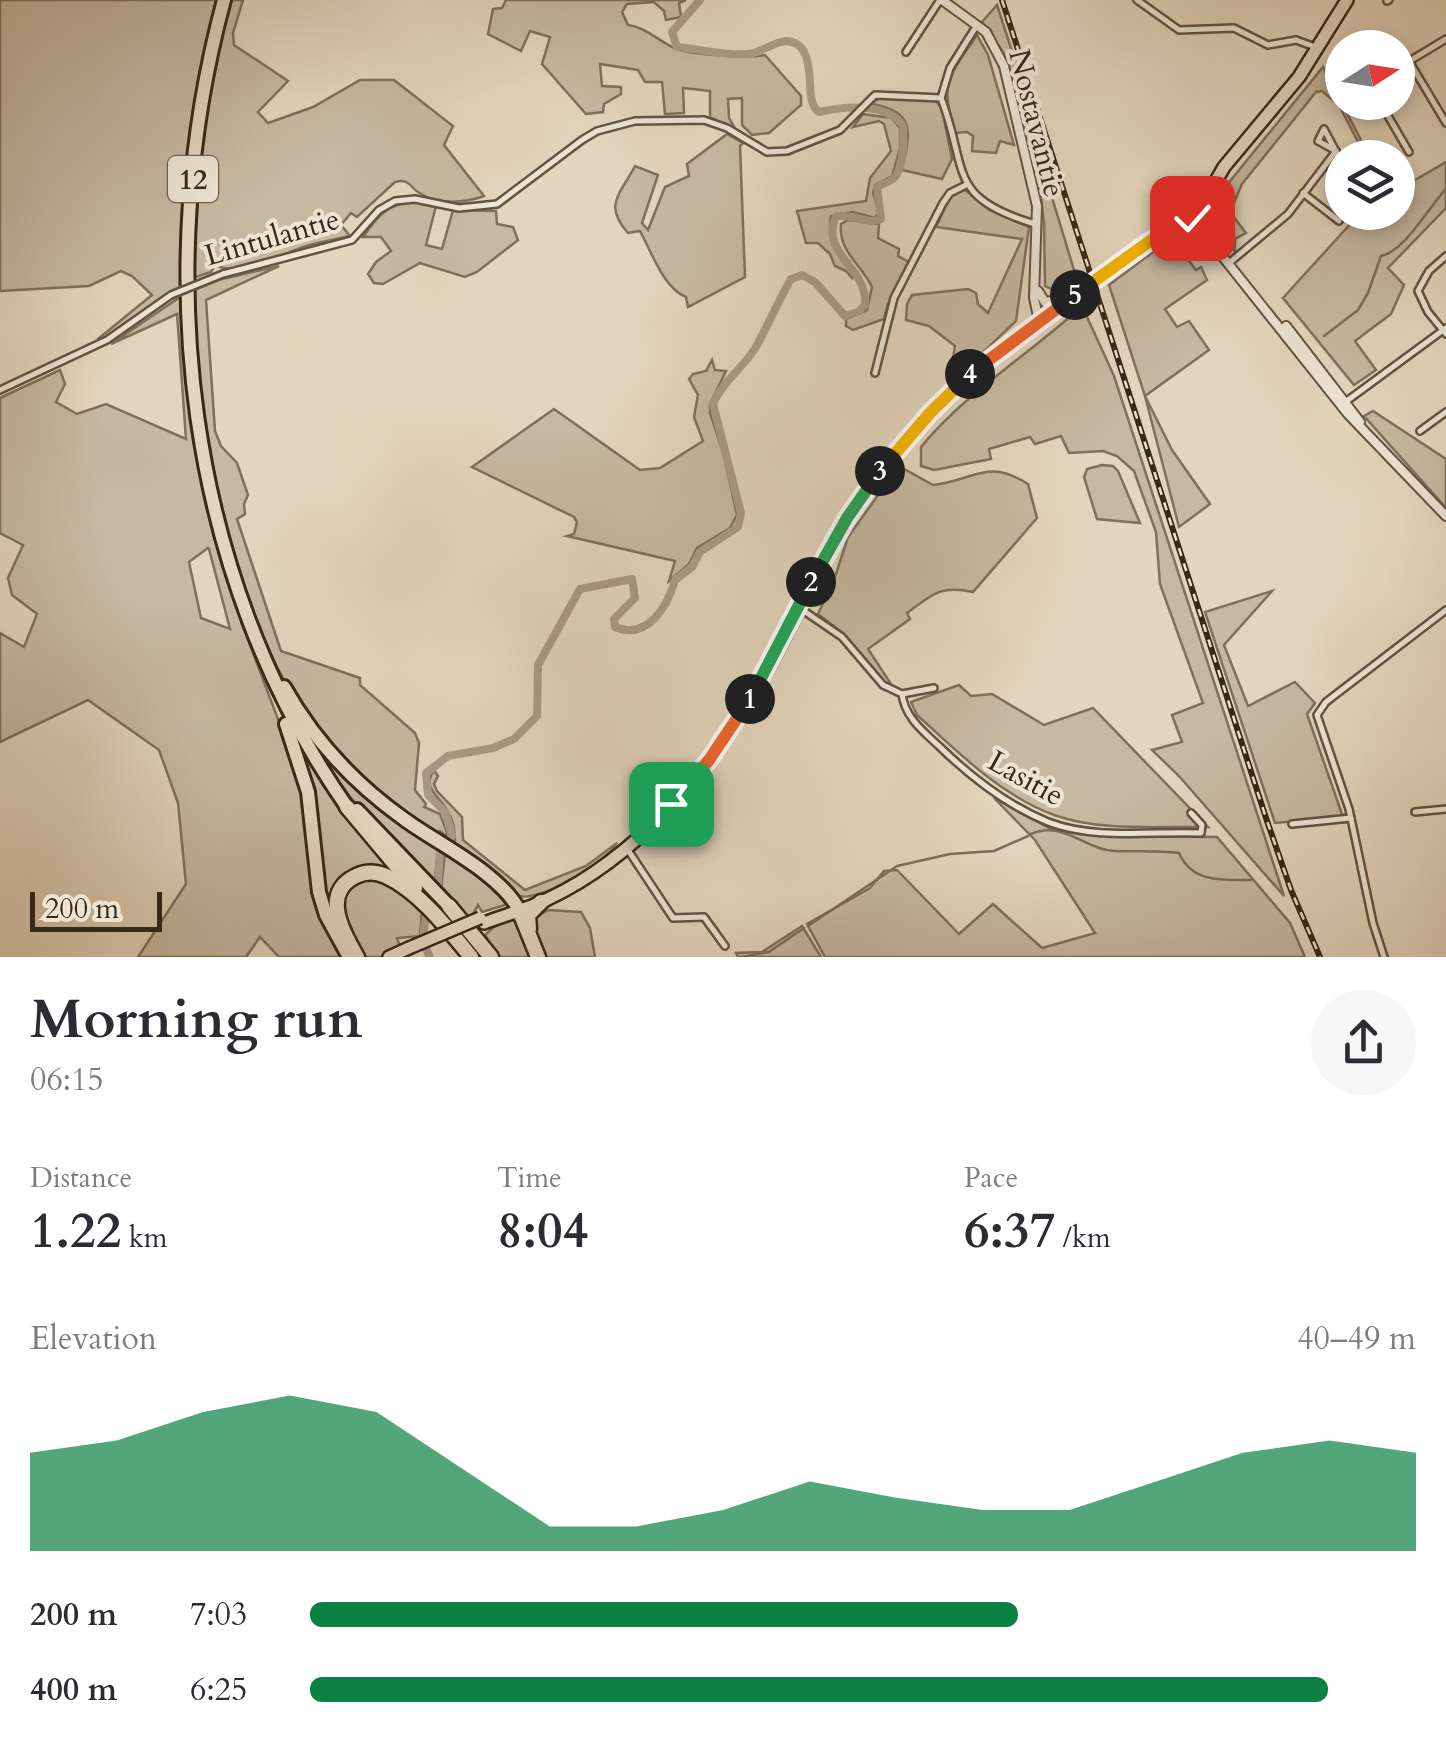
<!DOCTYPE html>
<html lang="en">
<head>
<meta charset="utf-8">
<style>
	:root { --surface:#fff; --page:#f7f7f7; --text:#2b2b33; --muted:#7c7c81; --accent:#0b8043 }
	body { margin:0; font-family:Cardo,serif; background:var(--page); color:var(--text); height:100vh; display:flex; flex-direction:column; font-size:38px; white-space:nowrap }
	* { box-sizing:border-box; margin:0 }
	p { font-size:32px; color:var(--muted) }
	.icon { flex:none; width:55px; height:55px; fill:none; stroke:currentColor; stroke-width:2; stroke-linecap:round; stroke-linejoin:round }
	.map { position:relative; height:957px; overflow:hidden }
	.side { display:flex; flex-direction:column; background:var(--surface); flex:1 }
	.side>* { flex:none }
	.needle { width:65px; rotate:78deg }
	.controls { position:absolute; left:1325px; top:30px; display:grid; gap:20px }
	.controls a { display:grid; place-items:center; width:90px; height:90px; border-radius:50%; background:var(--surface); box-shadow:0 5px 15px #0003; font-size:50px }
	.scale { position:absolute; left:30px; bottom:25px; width:132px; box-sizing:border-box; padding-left:10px; border:5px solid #382816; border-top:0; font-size:28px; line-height:35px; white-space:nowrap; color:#382816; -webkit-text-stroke:8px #ede4d4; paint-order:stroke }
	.pin { position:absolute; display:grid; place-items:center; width:85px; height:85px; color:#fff; margin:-42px; border-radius:20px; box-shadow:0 5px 15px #0006 }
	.km { position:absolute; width:50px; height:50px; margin:-25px; border-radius:50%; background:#222; color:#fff; font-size:28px; line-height:50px; text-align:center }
	.round { display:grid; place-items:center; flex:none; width:105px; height:105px; border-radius:52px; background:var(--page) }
	.overview { display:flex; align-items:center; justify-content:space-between; height:170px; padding:0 30px }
	h1 { font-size:55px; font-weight:800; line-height:75px }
	.figures { display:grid; grid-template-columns:repeat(3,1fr); gap:15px; height:170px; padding:10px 30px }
	.figures div { display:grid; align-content:center }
	.figures b { font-size:50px; font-weight:800 }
	.figures small { font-size:28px; font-weight:400 }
	.figures p { font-size:28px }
	.chart { height:280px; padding:20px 30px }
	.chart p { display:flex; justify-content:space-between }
	.chart svg { width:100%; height:180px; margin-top:10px; fill:var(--accent); opacity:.7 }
	ul { padding:0 30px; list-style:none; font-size:32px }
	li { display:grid; grid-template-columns:160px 120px 1fr; align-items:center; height:75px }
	li i { height:25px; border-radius:12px; background:var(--accent) }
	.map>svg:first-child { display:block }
	.green { fill:#c6b8a1; stroke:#7f705c; stroke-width:2.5; fill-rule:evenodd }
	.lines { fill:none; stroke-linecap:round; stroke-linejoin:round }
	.stream { stroke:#7c6c58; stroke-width:2.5 }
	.river { stroke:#a99a84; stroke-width:8 }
	.minor-casing { stroke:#635340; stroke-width:10 }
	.tertiary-casing { stroke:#635340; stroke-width:12 }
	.primary-casing { stroke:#382816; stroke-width:16 }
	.trunk-casing { stroke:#382816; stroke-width:18 }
	.motorway-casing { stroke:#382816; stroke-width:19 }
	.minor { stroke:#ede4d4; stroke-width:5 }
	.tertiary { stroke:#ede4d4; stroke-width:8 }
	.primary { stroke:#e3d5bd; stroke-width:11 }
	.trunk { stroke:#e3d5bd; stroke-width:12 }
	.motorway { stroke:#e3d5bd; stroke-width:14 }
	.rail-casing { stroke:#382816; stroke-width:6 }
	.rail { stroke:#ede4d4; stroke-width:2.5; stroke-dasharray:8; stroke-linecap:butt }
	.minor-bridge-casing { stroke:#635340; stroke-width:10; stroke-linecap:butt }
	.primary-bridge-casing { stroke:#382816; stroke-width:16; stroke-linecap:butt }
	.minor-bridge { stroke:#ede4d4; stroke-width:5 }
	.primary-bridge { stroke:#e3d5bd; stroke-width:11 }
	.split-1-casing { stroke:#fff; stroke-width:20 }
	.split-2-casing { stroke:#fff; stroke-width:20 }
	.split-3-casing { stroke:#fff; stroke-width:20 }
	.split-4-casing { stroke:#fff; stroke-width:20 }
	.split-5-casing { stroke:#fff; stroke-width:20 }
	.split-6-casing { stroke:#fff; stroke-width:20 }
	.split-1 { stroke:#f0652b; stroke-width:12 }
	.split-2 { stroke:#22a559; stroke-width:12 }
	.split-3 { stroke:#22a559; stroke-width:12 }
	.split-4 { stroke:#f5b400; stroke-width:12 }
	.split-5 { stroke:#f0652b; stroke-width:12 }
	.split-6 { stroke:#f5b400; stroke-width:12 }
	.labels { text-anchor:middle; stroke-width:8; stroke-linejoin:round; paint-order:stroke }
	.shield { fill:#ede4d4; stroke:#6e604f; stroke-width:2.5 }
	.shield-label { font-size:28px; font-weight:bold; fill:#382816 }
	.street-label { font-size:30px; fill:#382816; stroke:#ede4d4 }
</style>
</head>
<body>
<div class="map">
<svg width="1446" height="957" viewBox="0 0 1446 957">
	<rect width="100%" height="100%" fill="#e3d5bd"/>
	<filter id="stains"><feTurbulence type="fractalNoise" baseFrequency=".002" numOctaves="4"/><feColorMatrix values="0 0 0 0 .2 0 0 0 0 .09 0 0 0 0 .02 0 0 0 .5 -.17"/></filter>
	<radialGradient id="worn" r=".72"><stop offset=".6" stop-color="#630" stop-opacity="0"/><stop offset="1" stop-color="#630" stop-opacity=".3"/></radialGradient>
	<g class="green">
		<path d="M0,0H218C195,94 183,187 184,284L99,342L98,339L152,295L132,276L121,271L89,286L0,291Z"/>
		<path d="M229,0H243L233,33L234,45L288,81L258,112L268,123L313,107L360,80H394L453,126L444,145L484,196C465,203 440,205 421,194C409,188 411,178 395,182L357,217L351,213L341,225L350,236C337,239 323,241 310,245C280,253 246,279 215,265L211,272L193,278L202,134Z"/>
		<path d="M506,0H686L679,3L681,17L666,20L664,11L654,2L627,4L622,12L628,25C647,27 660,43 677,49C693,55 749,58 765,55L801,96V105L769,133L752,135L742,125V98L728,99L729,118L736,130L710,117V91L683,88L684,113L665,114L662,82H645L638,70L600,64L602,86L621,87V94L604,104L603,112L586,114L542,64L550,37L530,31L521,51L488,34L493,9L502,8Z"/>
		<path d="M997,5L1037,128L1024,130L1004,54L982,22Z"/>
		<path d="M977,35L988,55L1014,145L1000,141L996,153L972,151L973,136L967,132L955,133C940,79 947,80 977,35Z"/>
		<path d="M1323,67L1362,142H1358L1339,105L1322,91L1316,92L1242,184L1230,212L1246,233L1235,239V252L1210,215L1213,202Z"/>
		<path d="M879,98L936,101L942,109L952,159L942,179L902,170C910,133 917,111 871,104Z"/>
		<path d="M863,114L891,118L900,128V148L892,176L875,185L873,193L879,211L875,218L853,212L831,216C826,243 837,255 855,273L852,278L846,271L835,266L830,254L818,243H806L797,211L866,201L870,178L891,151L884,124L879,121L853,127Z"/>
		<path d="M727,134L743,143L740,146L745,277L688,307L686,297C664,289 651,251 640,231L628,233C603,205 620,195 635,166L658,175L642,223L648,230L665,187L689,176L687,164Z"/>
		<path d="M1034,138L1074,270L1083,272L1086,280C1069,290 1062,295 1045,286L1044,223Z"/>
		<path d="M1446,162V208L1388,268L1404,285L1391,314L1355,341L1376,370L1354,385L1283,298L1353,221L1348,216L1351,213L1398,212V190Z"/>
		<path d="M963,188L989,210L1029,227L1016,321L954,380L950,377L955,346L929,326L906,320L907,304L912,295L968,289L976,293L978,304L988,313L1022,239L936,227L951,195Z"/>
		<path d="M416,201L436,206L426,245L442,249L453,210L496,211L497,224L513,227L518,240L477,272L465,277L420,263L383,284L374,283L368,274L376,262L391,251L381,237H363C378,215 389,203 416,201Z"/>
		<path d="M848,220L879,224L878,238L899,249L898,256L909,262L888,304L884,319L853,330L846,326V319L867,310L872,287C861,264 838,251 841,224Z"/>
		<path d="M1184,229L1189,233L1176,244L1196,270L1201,267L1207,280L1165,309L1177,327L1189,321L1209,350L1145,396L1172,450L1210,504L1179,527L1145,396L1109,285Z"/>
		<path d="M279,266L206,300L215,431L221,446L237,463L248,495L244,504L245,514L237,519L281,651L360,678V685L415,733L419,743L415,790L426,804L424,807L440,814L449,838L440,831L432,834C395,807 359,779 328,744C238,645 192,422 194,290L218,280Z"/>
		<path d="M183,295L218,540L242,624L304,788L312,872L343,957H279L260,937L246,957H138L186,884L178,803L159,750L88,700L0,742V633L24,647L37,614L12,595L8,578L23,545L0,533V398L60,370L65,384L56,402L77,414L106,404L186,439L177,314L111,344ZM208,548L209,549L230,629L201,618L189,562Z"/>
		<path d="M1082,306L1114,376L1284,896L1179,776L1152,750L1182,742L1172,715L1203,703L1160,584L1156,532L1134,471L1117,456L1103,451L1069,453L1061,436L1035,444L1030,437L989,449L991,459L934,470L921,466V447C966,392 1029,355 1082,306Z"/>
		<path d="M712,360L715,370L726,371L710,404V413L723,452L737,515L730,528L697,548L689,564L669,581L675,561L567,536L574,534L577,522L574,517L472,467L554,409L640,470L660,468L703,441L694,417L698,395L689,379L693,374L706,371Z"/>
		<path d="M1373,411L1446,459V508L1364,416Z"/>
		<path d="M1102,465L1113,466L1118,471L1140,523L1097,519L1084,477L1087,469Z"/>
		<path d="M899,466L933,485C975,480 987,458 1028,484L1037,518L973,592C940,585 933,594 907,613L910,619L868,649L891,684L885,683L845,635L818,614L835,577L848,537Z"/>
		<path d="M1272,591L1224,645L1248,706L1295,682L1315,703L1307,714L1343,817L1275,823L1205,612Z"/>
		<path d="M959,685L971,696L992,694L1044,725L1093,708L1208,827C1158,826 1101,832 1054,815C1000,795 958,752 917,715L911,702Z"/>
		<path d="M303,721L388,813L438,849L435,878L428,877L351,798L334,776Z"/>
		<path d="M298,738L398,877L354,874L329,915L296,739Z"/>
		<path d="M434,770L438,776L434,784L437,791L462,817L463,840L525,890L586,866L617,843C608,861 537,905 517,895C500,887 472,860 455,848C455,836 455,824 449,814C441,796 421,790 434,770Z"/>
		<path d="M994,798L1051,829L1102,836L1217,837L1290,923L1305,957H825L807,924L870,888L884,871L897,870L959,934L993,904L1042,948L1095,933L1035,840Z"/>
		<path d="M445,853L498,887L508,904L482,912L478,905L472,916L466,919L441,889Z"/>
		<path d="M381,876L422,909L420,936L397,938L400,947L381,957H361C352,941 327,899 350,884C357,879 372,878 381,876Z"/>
		<path d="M548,910L581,912L590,928L595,957H542L532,930L535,918Z"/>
		<path d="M509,920L518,921L532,957H499L485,935L495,926Z"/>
		<path d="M802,926L821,957H738L736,953L762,952Z"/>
	</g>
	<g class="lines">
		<g class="stream">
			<path d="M1324,336L1358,310L1368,293L1381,256C1405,251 1428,208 1446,189"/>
			<path d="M1031,834C1063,820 1085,850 1115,851C1136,852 1157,850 1179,853C1192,883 1222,880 1251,880"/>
			<path d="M808,926L897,866L950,854L994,851L1028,836"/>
			<path d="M742,957L769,952L804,928"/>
		</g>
		<g class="river">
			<path d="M437,895L440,853L452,836L446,813L428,795L426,773L448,756L493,748L514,739L537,716L538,665L580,589L632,579L635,598L614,619L615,627C648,641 668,605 675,580L692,567L700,552L738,527L741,513L713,404C724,379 746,366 757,345C769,323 779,300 791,279L802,275L815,282L845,316L858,312L865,305C868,266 819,255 836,216C853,214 867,225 881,219L877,187C882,183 888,183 893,179C904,170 904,139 903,126C886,102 845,106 819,112C805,103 814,72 805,54C802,46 794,41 786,41C773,42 761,53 748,54C726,56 700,49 677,47L672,32L700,0"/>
			<path d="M430,957C422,943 421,921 432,908"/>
		</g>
		<defs>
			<g id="minor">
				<path d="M1137,0L1179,30L1234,28L1268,45L1296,40L1318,48"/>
				<path d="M1387,1L1389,0"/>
				<path d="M906,52L940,0"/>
				<path d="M1409,61L1446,123"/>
				<path d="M1398,68L1446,39"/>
				<path d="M941,98L950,68L977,25"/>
				<path d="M1380,102L1409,152"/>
				<path d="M1336,151L1318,141L1324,129L1342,163"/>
				<path d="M1303,193L1339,221"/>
				<path d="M1446,256L1429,271L1418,291L1428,312L1446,334"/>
				<path d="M1229,263L1288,214L1336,151"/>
				<path d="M223,274L352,240L379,210L395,201L415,199L459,208L497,204L582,140L597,131L635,121L704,120L727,128L767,152L787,151L840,130L875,95L941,98C969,170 945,197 1035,224"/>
				<path d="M875,373L894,298L943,203L950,193L966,185"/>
				<path d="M0,390L107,340L171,295"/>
				<path d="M1344,403L1446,328"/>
				<path d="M1420,431L1446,412"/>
				<path d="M801,609L842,637L883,685L902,694L934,688"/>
				<path d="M902,694C905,718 924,732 941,748C972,778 1009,806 1048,822C1094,840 1152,831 1201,833L1202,825L1191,813"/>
				<path d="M1415,812L1446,809"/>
				<path d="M1292,824L1351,818"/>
				<path d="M628,850L673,918L704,917L725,946"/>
				<path d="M1384,957L1373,923L1349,809L1317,715L1326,702L1446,610"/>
			</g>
			<g id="tertiary">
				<path d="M942,0L986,32L1004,66L1037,206L1034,298L1039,321"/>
				<path d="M1203,215L1215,238"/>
				<path d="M1192,218L1348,414L1446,516"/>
				<path d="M1038,291L1045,302L1066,299"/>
				<path d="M1286,326L1360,422"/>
			</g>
			<g id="primary">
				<circle cx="1194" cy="206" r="12"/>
				<path d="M1205,200L1224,167L1299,77L1347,0"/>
				<path d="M484,923C505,915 528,909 548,899C637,857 710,771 758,687C802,609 834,528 890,458C959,371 1052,317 1138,249L1161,230L1182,205"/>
				<path d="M389,957L409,948"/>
			</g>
			<g id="trunk">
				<path d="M224,0C151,270 185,575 347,807"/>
				<path d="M284,687C313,739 355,784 404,819C438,844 500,873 519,910"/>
				<path d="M286,724L308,792L319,892L326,915L349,957"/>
				<path d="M357,810L449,906"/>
			</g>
			<g id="motorway">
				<path d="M347,807L415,888"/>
				<path d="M449,906L491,957"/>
				<path d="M519,910L538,957"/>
				<path d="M529,929L528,915L541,902"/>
				<path d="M357,957C343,933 320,893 356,876C366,871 377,872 386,876C420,892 448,929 471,957"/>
			</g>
		</defs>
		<use href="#minor" class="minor-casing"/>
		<use href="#tertiary" class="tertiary-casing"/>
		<use href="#primary" class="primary-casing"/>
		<use href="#trunk" class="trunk-casing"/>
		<use href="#motorway" class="motorway-casing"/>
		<use href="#minor" class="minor"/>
		<use href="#tertiary" class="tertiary"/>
		<use href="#primary" class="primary"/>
		<use href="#trunk" class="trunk"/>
		<use href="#motorway" class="motorway"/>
		<defs>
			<path id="rail" d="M1002,0L1266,818L1291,890L1320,957"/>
		</defs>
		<use href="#rail" class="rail-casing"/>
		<use href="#rail" class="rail"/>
		<defs>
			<path id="minor-bridge" d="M171,295L223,274"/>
			<path id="primary-bridge" d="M409,948L480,918"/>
		</defs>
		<use href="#minor-bridge" class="minor-bridge-casing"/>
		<use href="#primary-bridge" class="primary-bridge-casing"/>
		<use href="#minor-bridge" class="minor-bridge"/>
		<use href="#primary-bridge" class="primary-bridge"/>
	</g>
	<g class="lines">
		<defs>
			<path id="split-1" d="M671,804L709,760L750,699"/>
			<path id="split-2" d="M750,699L811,582"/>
			<path id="split-3" d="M811,582L847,518L880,471"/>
			<path id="split-4" d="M880,471L930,413L970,374"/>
			<path id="split-5" d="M970,374L1075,295"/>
			<path id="split-6" d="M1075,295L1186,215L1192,218"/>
		</defs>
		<use href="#split-1" class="split-1-casing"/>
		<use href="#split-2" class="split-2-casing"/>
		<use href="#split-3" class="split-3-casing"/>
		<use href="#split-4" class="split-4-casing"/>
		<use href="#split-5" class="split-5-casing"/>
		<use href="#split-6" class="split-6-casing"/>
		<use href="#split-1" class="split-1"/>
		<use href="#split-2" class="split-2"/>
		<use href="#split-3" class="split-3"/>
		<use href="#split-4" class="split-4"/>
		<use href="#split-5" class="split-5"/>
		<use href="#split-6" class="split-6"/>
	</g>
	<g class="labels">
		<rect class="shield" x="168" y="156" width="50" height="46" rx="8"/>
		<g class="shield-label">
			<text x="193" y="189">12</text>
		</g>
		<g class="street-label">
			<text transform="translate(1037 123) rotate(76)" y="10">Nostavantie</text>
			<text transform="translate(272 237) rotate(-16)" y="10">Lintulantie</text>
			<text transform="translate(1026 778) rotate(29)" y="10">Lasitie</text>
		</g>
	</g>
	<rect width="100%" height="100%" filter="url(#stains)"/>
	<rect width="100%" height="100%" fill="url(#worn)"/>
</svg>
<div class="controls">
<a><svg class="needle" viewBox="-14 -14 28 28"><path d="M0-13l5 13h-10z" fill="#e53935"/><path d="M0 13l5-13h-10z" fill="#7c7c81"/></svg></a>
<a><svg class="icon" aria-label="layers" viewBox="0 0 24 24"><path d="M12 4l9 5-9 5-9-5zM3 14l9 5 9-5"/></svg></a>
</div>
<div class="scale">200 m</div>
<div class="pin" style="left:671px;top:804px;background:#1e9e55"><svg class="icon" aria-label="arrive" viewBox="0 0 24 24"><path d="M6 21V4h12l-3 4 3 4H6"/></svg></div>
<div class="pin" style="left:1192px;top:218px;background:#d93025"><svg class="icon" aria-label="check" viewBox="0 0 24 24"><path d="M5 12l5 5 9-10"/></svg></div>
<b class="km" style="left:750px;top:699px">1</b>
<b class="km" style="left:811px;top:582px">2</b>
<b class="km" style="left:880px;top:471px">3</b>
<b class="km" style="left:970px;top:374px">4</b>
<b class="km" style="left:1075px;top:295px">5</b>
</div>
<section class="side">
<div class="overview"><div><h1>Morning run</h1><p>06:15</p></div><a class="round"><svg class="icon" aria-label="share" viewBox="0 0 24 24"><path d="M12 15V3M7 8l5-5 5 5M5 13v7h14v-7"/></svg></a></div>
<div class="figures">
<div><p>Distance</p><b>1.22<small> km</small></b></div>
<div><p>Time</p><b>8:04</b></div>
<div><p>Pace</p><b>6:37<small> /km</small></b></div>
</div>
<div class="chart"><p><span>Elevation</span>40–49 m</p>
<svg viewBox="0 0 160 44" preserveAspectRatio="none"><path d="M0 44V20L10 17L20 10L30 6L40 10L50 24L60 38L70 38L80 34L90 27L100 31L110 34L120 34L130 27L140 20L150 17L160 20V44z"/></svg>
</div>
<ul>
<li><b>200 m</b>7:03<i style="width:64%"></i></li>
<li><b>400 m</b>6:25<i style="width:92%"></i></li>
</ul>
</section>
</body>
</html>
